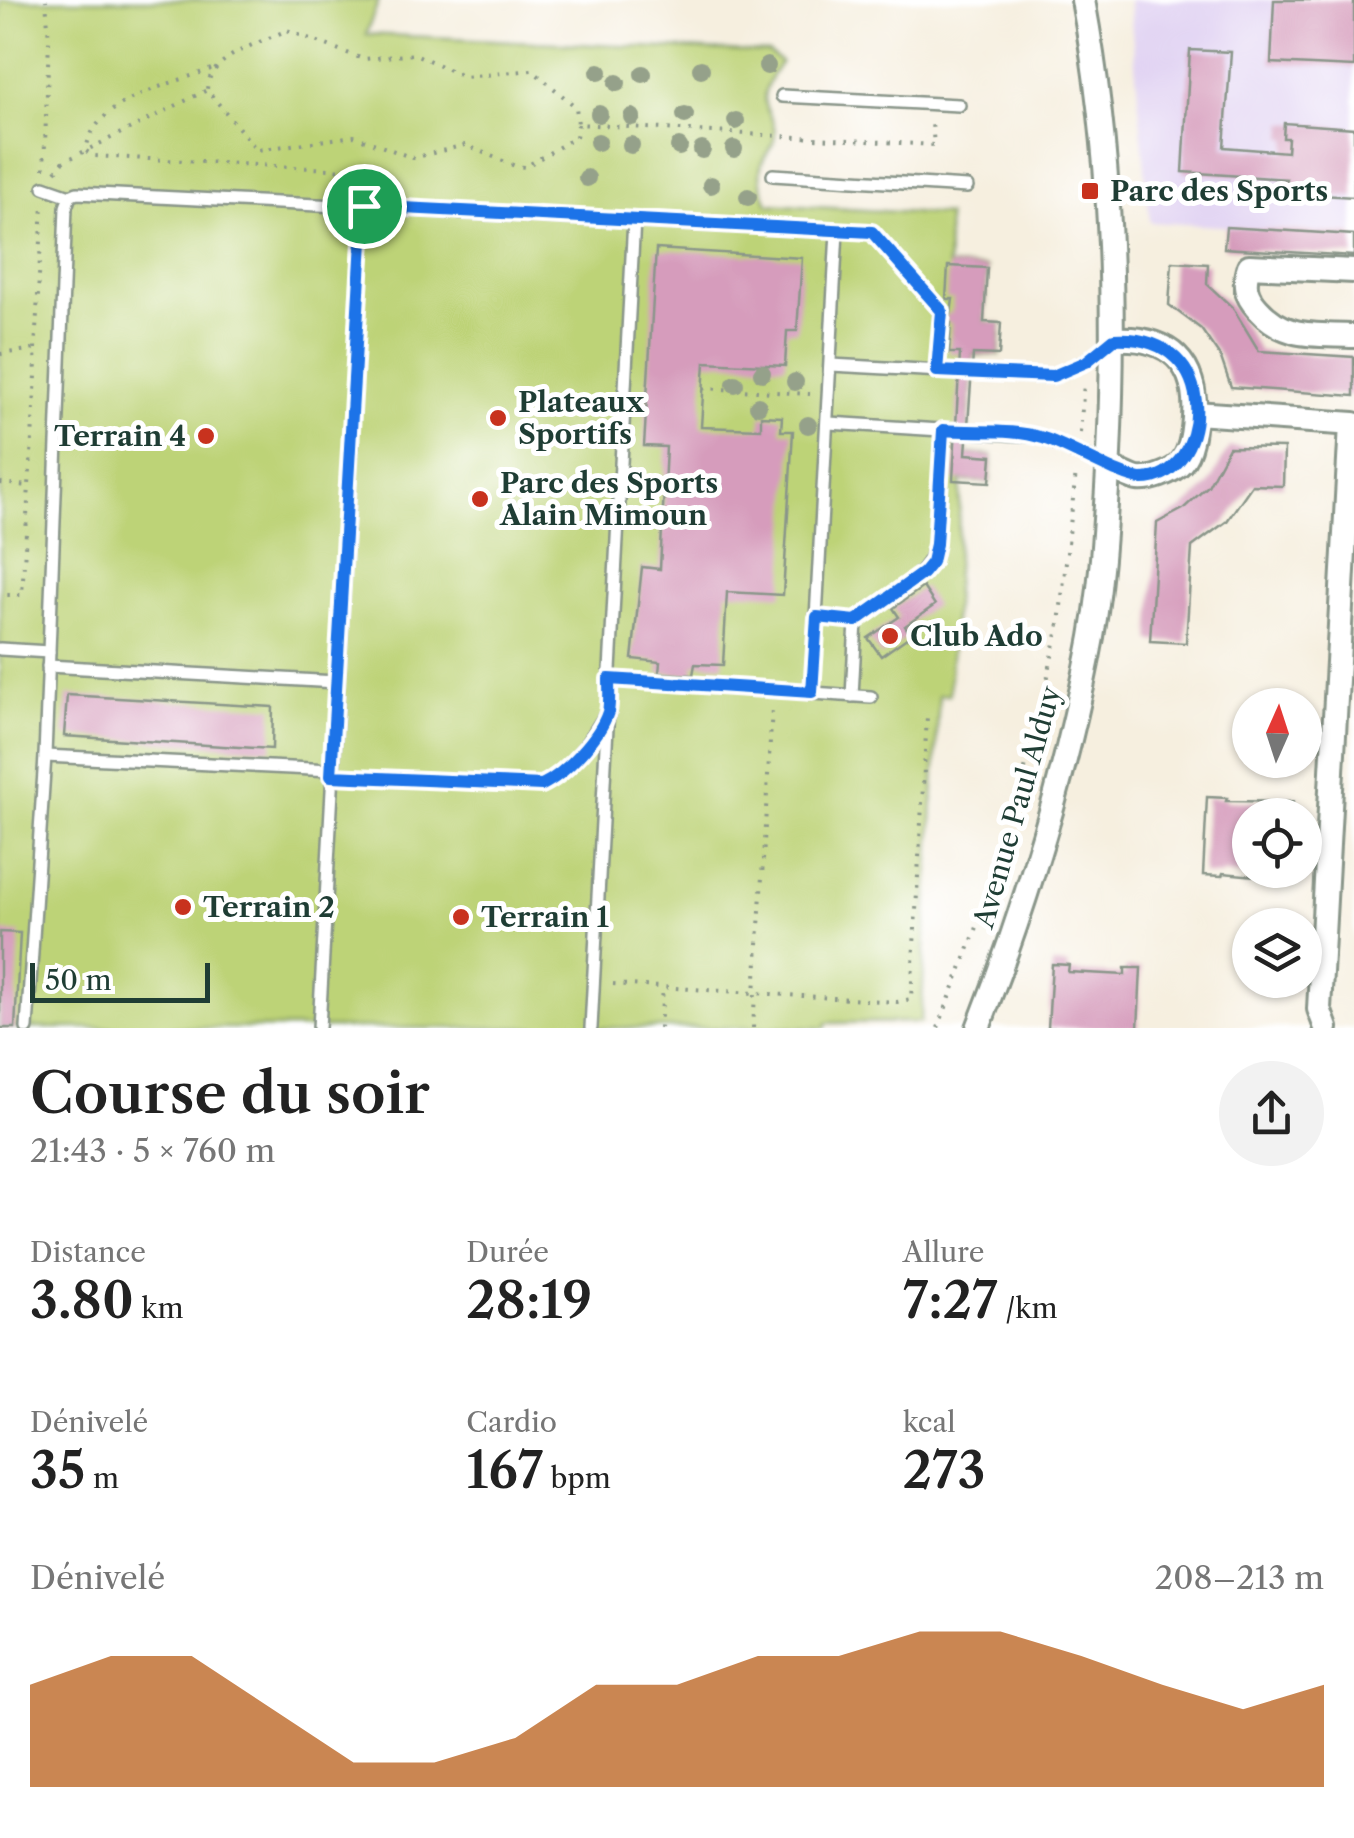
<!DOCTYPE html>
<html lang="fr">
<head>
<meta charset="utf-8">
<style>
	:root { --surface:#fff; --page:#f2f2f2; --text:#222; --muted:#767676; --accent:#b45309 }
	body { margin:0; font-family:"Libre Caslon Text",serif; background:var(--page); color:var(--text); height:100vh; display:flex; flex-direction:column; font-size:38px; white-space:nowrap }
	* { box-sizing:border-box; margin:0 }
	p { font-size:32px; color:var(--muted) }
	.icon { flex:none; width:55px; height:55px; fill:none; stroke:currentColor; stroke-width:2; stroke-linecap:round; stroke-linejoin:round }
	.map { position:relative; height:1028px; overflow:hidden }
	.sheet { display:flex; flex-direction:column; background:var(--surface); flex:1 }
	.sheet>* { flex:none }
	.needle { width:65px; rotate:3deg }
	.fabs { position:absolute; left:1232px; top:688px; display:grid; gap:20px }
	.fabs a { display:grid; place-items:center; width:90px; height:90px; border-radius:50%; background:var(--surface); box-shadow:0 2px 8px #0004; font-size:50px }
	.scale { position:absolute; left:30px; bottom:25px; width:180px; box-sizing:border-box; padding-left:10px; border:5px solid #1f3d34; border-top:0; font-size:28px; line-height:35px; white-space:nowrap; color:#1f3d34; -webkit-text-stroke:8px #fff; paint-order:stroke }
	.pin { position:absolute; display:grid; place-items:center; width:85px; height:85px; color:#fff; margin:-42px; border:5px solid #fff; border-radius:50%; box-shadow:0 2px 10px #0007 }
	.round { display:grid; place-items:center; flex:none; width:105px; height:105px; border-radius:52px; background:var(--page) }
	.overview { display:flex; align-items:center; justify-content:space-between; height:170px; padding:0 30px }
	h1 { font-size:55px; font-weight:600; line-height:75px }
	.figures { display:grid; grid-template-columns:repeat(3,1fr); gap:15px; height:170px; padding:10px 30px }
	.figures div { display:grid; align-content:center }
	.figures b { font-size:50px; font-weight:600 }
	.figures small { font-size:28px; font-weight:400 }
	.figures p { font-size:28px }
	.chart { height:280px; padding:20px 30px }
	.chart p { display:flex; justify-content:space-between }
	.chart svg { width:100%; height:180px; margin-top:10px; fill:var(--accent); opacity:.7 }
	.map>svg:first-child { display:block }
	.built { fill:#e2d4f3 }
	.green { fill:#bdd377; stroke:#6e8856; stroke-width:2.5 }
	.building { fill:#d69cbc }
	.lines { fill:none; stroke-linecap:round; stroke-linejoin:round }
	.service-casing { stroke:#8a968a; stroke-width:16 }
	.minor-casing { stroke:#8a968a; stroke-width:28 }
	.path { stroke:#8a968a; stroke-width:4; stroke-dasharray:2.5 8; stroke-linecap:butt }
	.service { stroke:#fff; stroke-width:11 }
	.minor { stroke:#fff; stroke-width:22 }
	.tree { fill:#95a18a }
	.route-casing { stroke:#fff; stroke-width:20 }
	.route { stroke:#1a73e8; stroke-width:12 }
	.poi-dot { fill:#c8321e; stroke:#fff; stroke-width:4 }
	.labels { text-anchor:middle; stroke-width:10; stroke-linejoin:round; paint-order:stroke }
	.poi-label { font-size:28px; font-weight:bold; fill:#1f3d34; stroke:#fff; text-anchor:start }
	.street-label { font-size:28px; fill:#1f3d34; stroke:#fff }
</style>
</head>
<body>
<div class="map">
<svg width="1354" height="1028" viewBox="0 0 1354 1028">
	<rect width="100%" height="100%" fill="#fff"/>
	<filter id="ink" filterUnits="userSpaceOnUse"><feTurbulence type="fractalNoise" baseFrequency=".01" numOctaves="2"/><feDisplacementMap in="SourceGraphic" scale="20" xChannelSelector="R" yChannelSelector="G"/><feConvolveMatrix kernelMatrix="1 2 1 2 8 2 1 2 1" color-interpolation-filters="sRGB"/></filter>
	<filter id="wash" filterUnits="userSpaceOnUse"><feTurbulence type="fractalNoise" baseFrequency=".0048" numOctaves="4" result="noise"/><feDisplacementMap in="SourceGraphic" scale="40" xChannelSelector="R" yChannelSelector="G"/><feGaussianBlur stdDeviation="2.25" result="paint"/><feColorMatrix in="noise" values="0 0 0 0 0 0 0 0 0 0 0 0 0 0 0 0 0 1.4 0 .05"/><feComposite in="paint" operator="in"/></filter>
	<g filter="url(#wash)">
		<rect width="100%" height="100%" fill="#f6efdf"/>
		<path class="built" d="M1129,0H1354V234L1150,222Z"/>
		<path class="green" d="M0,0H379L366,34L769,53L781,62C743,113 783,108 773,144C772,145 765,157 764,158C756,174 762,188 768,204L947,215L948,266L987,268L984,322L1001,324L999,355H973L966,454L992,456L990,482L961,481L949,695H939L921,1022L827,1023L825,1028H0Z"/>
		<g id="blocks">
			<g class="building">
				<path d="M1274,0H1354V67L1271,63Z"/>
				<path d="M1190,50L1231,52L1224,147L1287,152L1288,138H1283L1284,123L1354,128V197L1286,193L1287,179L1183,172Z"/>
				<path d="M1226,227L1354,235V256L1224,248Z"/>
				<path d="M656,249L802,258L797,331H787L785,366L705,362L701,427L761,429V416L782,417L781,431H793L783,595L727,592L723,665L695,664L693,675L659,673L660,662L632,659L642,567L660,569L666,447L644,446Z"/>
				<path d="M1172,262L1208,264L1207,284L1233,308L1259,351L1354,357V396L1231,387L1221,358L1201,329L1169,305Z"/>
				<path d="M948,266L987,268L984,322L1001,323L999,355L973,354L966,454L992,456L990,482L953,480L960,353H949L951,323H946V313L951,314L953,299H946Z"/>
				<path d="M1229,447L1284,448L1283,486L1252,485L1227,521L1192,547L1186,643L1150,641L1157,523L1183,509L1208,486Z"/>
				<path d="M923,587L935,605L905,626L911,635L881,656L868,638L899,617L893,608Z"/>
				<path d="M67,695L273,707L272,749L64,736Z"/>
				<path d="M1207,797L1227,798L1226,801L1293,802L1292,815H1250V870H1288V879L1223,873L1222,876L1203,875Z"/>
				<path d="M0,932L20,933L15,1028H0Z"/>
				<path d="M1052,964L1069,965L1068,972L1125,975V968H1141L1138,1028H1048Z"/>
			</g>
		</g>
	</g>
	<g filter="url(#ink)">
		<use href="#blocks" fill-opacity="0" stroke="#8a968a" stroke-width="2.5"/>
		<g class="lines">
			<defs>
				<g id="service">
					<path d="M782,96L959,105"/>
					<path d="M773,175L967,187"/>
					<path d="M44,187L70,196"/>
					<path d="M837,231L872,232L941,311L937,371"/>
					<path d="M831,365L1053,377L1086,361L1111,341"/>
					<path d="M829,423L1037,436L1108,466"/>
					<path d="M817,617L856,621C886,599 927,581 936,544L943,430"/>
					<path d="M0,649L49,652"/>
					<path d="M48,666L336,682"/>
					<path d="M609,679L871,697"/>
					<path d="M852,696L856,621"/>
					<path d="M45,756L332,770"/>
					<path d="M331,776L542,785C572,770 587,744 605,716"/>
					<path d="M27,1028L45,756L66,207L70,196L77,193L837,231L812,692"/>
					<path d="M319,1028L364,206"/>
					<path d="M591,1028L634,219"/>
				</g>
				<g id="minor">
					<path d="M1354,271L1249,266C1243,284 1245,295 1258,309C1286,340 1315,334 1354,336"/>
					<path d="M1195,413L1354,424"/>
					<path d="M1108,466C1117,470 1128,476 1137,479C1149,481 1173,472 1181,463C1191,452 1193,432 1194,418C1198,363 1170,336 1114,339"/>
					<path d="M978,1028C1025,908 1063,784 1088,658C1102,591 1105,521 1109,454C1116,299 1111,152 1083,0"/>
					<path d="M1326,1028L1319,1009L1351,424"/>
				</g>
			</defs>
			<use href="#service" class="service-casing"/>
			<use href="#minor" class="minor-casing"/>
			<g class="path">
				<path d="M211,69C170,85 92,100 86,151L94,156L366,171L365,191"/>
				<path d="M578,124L576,137L525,167L515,166L465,145L413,158L354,136L257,150L207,90C208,56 261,43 287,30L363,59L415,54L465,77L532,70L576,107L578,124L934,145L932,123"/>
				<path d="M44,169L49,40L46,0"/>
				<path d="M56,171L63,162L207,90"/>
				<path d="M35,349L43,204"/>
				<path d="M0,354L35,349L36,376L22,595H0"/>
				<path d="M703,388L810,394"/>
				<path d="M1080,433L1084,383"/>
				<path d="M0,483L29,486"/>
				<path d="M613,984L897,1002L911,999L927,716"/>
				<path d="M660,1028L663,987"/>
				<path d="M753,1028L772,708"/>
				<path d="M938,1028L996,878L1041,709L1059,624L1076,472"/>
			</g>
			<use href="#service" class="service"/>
			<use href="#minor" class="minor"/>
		</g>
		<g class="tree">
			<circle cx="767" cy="66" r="9"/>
			<circle cx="701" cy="69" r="9"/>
			<circle cx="599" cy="72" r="9"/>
			<circle cx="643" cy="74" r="9"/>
			<circle cx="617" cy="83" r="9"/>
			<circle cx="599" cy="114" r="9"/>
			<circle cx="685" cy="115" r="9"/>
			<circle cx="632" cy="117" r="9"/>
			<circle cx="736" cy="121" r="9"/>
			<circle cx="598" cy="142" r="9"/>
			<circle cx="631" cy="145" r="9"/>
			<circle cx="679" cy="147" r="9"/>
			<circle cx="734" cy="149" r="9"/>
			<circle cx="702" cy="150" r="9"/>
			<circle cx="587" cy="178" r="9"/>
			<circle cx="711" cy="185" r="9"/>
			<circle cx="748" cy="197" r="9"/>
			<circle cx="762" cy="373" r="9"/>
			<circle cx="795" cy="382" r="9"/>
			<circle cx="735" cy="384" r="9"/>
			<circle cx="758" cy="406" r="9"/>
			<circle cx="808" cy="425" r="9"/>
		</g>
	</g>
	<g class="lines" filter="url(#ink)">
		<defs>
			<path id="route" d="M364,206L872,232L942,311L937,371L1053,376L1086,362L1114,339C1228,333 1210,479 1142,479C1123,479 1067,445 1043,438C1012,428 975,433 943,430L936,544L932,562L923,573L856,621L817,617L812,692L609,679C609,689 610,703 608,712C600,737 565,774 542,785L331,776Z"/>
		</defs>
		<use href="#route" class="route-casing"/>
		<use href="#route" class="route"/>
	</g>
	<g class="poi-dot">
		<rect x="1080" y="181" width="20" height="20" rx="5"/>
		<circle cx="498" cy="418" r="10"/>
		<circle cx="206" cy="436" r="10"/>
		<circle cx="480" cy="499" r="10"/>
		<circle cx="890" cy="636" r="10"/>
		<circle cx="183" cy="907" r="10"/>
		<circle cx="461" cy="917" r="10"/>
	</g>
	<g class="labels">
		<g class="poi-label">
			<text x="1110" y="201">Parc des Sports</text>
			<text x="518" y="412">Plateaux<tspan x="518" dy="32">Sportifs</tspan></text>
			<text x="186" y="446" text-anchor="end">Terrain 4</text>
			<text x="500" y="493">Parc des Sports<tspan x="500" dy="32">Alain Mimoun</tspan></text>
			<text x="910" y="646">Club Ado</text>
			<text x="203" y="917">Terrain 2</text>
			<text x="481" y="927">Terrain 1</text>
		</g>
		<g class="street-label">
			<text transform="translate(1017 807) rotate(-74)" y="10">Avenue Paul Alduy</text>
		</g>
	</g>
</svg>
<div class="fabs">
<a><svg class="needle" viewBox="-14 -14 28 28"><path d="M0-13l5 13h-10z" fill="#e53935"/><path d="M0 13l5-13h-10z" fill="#767676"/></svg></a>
<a><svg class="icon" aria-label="locate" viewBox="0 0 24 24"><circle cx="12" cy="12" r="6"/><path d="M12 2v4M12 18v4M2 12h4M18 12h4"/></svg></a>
<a><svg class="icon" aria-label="layers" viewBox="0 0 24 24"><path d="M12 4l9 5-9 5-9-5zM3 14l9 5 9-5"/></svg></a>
</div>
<div class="scale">50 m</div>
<div class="pin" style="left:364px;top:206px;background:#1e9e55"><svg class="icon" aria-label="arrive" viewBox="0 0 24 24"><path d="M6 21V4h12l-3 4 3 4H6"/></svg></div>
</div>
<section class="sheet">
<div class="overview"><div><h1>Course du soir</h1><p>21:43 · 5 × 760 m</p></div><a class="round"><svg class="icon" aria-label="share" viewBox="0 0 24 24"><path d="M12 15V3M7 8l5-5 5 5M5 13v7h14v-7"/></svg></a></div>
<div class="figures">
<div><p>Distance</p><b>3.80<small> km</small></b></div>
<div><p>Durée</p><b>28:19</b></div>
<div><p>Allure</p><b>7:27<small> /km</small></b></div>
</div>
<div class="figures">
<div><p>Dénivelé</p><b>35<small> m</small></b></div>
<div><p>Cardio</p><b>167<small> bpm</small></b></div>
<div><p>kcal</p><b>273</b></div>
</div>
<div class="chart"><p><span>Dénivelé</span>208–213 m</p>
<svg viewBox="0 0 160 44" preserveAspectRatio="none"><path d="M0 44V19L10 12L20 12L30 25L40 38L50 38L60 32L70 19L80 19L90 12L100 12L110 6L120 6L130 12L140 19L150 25L160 19V44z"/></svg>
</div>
</section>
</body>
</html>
